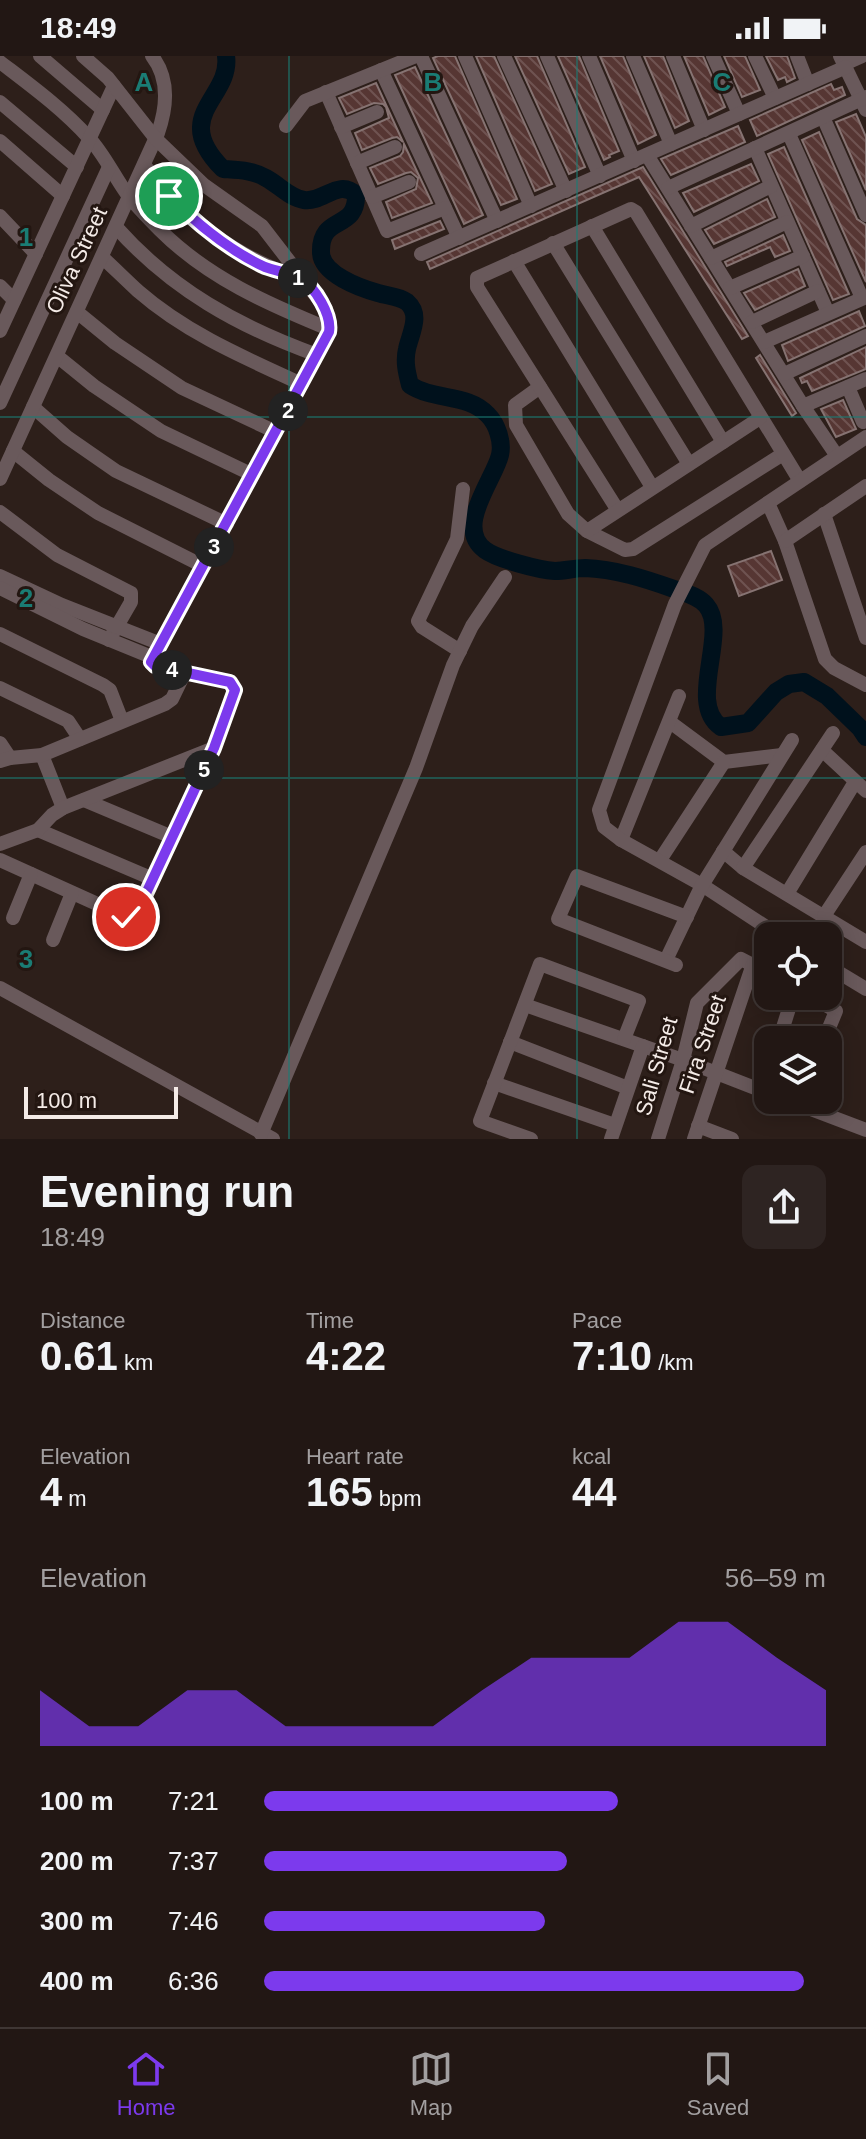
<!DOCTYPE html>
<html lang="en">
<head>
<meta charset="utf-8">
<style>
	:root { --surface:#221714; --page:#2e2422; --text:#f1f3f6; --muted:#a29fa0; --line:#3f3634; --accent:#7c3aed }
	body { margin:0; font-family:Helvetica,sans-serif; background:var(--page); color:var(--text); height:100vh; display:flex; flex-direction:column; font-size:30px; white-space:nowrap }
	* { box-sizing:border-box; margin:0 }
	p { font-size:26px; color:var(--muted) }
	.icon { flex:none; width:44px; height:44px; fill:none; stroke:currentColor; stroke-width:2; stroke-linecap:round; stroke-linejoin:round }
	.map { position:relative; height:1083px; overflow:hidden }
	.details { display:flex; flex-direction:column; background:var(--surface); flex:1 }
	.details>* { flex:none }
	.tools { position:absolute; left:754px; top:866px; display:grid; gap:16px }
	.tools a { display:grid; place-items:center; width:88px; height:88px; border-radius:16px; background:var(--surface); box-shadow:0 4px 20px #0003,0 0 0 2px var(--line); font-size:40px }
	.scale { position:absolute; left:24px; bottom:20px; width:154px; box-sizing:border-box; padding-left:8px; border:4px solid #f4ebe7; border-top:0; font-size:22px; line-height:28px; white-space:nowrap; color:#f4ebe7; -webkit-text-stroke:6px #231611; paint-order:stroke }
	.pin { position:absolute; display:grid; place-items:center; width:68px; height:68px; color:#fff; margin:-34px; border:4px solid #fff; border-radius:50%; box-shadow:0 2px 8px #0007 }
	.km { position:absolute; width:40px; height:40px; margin:-20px; border-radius:50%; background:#222; color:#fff; font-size:22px; line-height:40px; text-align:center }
	.round { display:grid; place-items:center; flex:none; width:84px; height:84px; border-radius:16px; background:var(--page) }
	.overview { display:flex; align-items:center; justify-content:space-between; height:136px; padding:0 40px }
	h1 { font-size:44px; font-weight:700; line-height:60px }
	.metrics { display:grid; grid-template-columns:repeat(3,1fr); gap:12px; height:136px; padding:8px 40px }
	.metrics div { display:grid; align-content:center }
	.metrics b { font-size:40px; font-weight:700 }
	.metrics small { font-size:22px; font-weight:400 }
	.metrics p { font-size:22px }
	.chart { height:224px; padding:16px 40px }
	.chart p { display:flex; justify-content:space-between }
	.chart svg { width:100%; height:144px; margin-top:8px; fill:var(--accent); opacity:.7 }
	ul { padding:0 40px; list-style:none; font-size:26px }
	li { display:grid; grid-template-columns:128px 96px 1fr; align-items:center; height:60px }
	li i { height:20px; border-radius:10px; background:var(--accent) }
	.status { display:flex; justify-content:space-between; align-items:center; height:56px; padding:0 40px; background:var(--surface); direction:ltr }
	.status svg { height:22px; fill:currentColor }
	.menu { display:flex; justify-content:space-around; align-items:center; height:112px; border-top:2px solid var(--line); background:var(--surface); font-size:22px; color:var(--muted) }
	.menu a { display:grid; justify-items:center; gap:4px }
	.menu .active { color:var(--accent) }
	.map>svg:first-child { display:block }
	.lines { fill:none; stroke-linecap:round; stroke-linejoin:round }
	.river { stroke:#00111c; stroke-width:18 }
	.building { fill:url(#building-back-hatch); stroke:#867372; stroke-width:2 }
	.minor { stroke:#69595b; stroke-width:14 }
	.route-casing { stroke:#fff; stroke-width:16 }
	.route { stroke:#7c3aed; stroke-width:10 }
	.grid { fill:none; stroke:#1a7c74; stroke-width:2; stroke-opacity:0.55 }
	.labels { text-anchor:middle; stroke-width:6; stroke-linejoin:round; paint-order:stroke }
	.street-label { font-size:22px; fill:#f4ebe7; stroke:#231611 }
	.grid-label { font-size:26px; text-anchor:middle; font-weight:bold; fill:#1a7c74; stroke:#231611; stroke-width:6; stroke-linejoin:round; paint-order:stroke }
</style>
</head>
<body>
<div class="status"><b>18:49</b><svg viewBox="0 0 49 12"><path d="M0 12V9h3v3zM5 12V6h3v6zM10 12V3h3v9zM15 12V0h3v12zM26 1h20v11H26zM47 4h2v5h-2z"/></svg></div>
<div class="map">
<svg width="866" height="1083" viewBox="0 0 866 1083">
	<defs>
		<pattern id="building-back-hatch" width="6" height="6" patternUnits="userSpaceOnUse" patternTransform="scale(2)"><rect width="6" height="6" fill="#563633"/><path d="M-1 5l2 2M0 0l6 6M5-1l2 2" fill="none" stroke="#6f5351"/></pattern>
	</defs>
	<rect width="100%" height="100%" fill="#2d1f1a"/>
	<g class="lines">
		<path class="river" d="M226,0C232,42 169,59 223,113C238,114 253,114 266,122C279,129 290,142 304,144C323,147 339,122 356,139C357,175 320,158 321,196C321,218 360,232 378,237C388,240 399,240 407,246C422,259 410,278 407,293C404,306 407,317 410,329C434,345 468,337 488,359C497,368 503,386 500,399C494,424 454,471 485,494C497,503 539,514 555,515C565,515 575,512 585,512C615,513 646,523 674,533C685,537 698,540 706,549C730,576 686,647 721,671L748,667L776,636L789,628L804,626L827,640L860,672L866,681"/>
	</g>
	<g class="building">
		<path d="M438,0H455L517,143L501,149L433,2Z"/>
		<path d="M476,0H494L552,128L535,135Z"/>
		<path d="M515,0H537L585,111L569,118Z"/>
		<path d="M558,0H579L619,95L609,99L610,101L604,104Z"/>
		<path d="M600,0H623L656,79L638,88Z"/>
		<path d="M644,0H663L689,65L675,72Z"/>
		<path d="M684,0H703L725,51L709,59Z"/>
		<path d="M724,0H745L760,34L742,41Z"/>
		<path d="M766,0H787L795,22L787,26L785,21L778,24Z"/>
		<path d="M415,11L483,159L464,168L395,19Z"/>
		<path d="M376,27L403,86L397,81L392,82L362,94L355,77L389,62L386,51L383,48L374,47L347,58L339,42Z"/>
		<path d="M831,28L834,34L842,31L845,39L757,80L750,64Z"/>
		<path d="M856,58L866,81V134L836,66Z"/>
		<path d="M738,70L745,86L694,109L671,119L661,103Z"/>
		<path d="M819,76L857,163L866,169V226L802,84Z"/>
		<path d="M404,88L432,147L392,162L386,146L416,133L418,122L411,116L406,117L378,128L370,112L400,100L403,96Z"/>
		<path d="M784,91L849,238L833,244L768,98Z"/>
		<path d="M751,108L759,125L694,156L683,137Z"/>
		<path d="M643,111L748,280L742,283L639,121L430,213L427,206Z"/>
		<path d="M767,143L775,161L714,188L705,174Z"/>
		<path d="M440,165L444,173L395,193L392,184Z"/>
		<path d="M783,179L790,195L775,201L770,191L727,210L725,206Z"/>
		<path d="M798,213L805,230L755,254L744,237Z"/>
		<path d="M859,255L865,270L788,305L782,289Z"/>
		<path d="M866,291V313L812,335L807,325L802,327L800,322Z"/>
		<path d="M760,299L796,357L792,360L756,302Z"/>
		<path d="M843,344L856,373L836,381L821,353Z"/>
		<path d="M771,495L782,524L739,540L728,510Z"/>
	</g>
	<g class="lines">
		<g class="minor">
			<path d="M40,0L103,54"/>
			<path d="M421,0L497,165"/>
			<path d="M465,0L531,150"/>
			<path d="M504,0L566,135"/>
			<path d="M547,0L600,120"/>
			<path d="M589,0L634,105"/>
			<path d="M633,0L671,88"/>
			<path d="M673,0L704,74"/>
			<path d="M713,0L739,58"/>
			<path d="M755,0L775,42"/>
			<path d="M797,0L808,28"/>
			<path d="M840,0L866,54"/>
			<path d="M0,6C30,29 63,53 89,82C104,98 114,120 127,138C137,151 149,163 160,174C208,222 268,248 329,273"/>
			<path d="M844,8L862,0"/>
			<path d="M381,14L459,182"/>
			<path d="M326,36L387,175L445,152"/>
			<path d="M0,46L77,111"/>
			<path d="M823,61L866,159"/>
			<path d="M286,70L305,45L416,0"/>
			<path d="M341,71L377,56"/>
			<path d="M789,78L862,242"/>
			<path d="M0,85L63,140"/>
			<path d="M755,92L828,257"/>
			<path d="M647,99L803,350L837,400"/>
			<path d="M357,107L395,91"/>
			<path d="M144,109C193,169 230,198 303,224"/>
			<path d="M668,132L866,41"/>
			<path d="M372,141L409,126"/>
			<path d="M0,160L36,198"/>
			<path d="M592,170L723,386"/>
			<path d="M691,170L771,130"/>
			<path d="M116,171C171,233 239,271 317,299"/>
			<path d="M553,187L689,408"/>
			<path d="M421,198L846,11"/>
			<path d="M102,201C114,212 126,224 138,235C186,277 245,302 302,328"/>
			<path d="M711,202L787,166"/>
			<path d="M514,205L652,431"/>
			<path d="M0,230L14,244"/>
			<path d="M730,232L803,200"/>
			<path d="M77,256L115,287L182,332L276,376"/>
			<path d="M752,266L818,235"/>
			<path d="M0,275L114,30"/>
			<path d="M764,286L866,241"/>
			<path d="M57,300L94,330L161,375L253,419"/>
			<path d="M784,318L866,280"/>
			<path d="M540,331L515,349L516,369L568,458L587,475L625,494L633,493L783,398"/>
			<path d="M848,331L863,366"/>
			<path d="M0,347L109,111"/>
			<path d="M803,350L866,323"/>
			<path d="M33,351L67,381L116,415L227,468"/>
			<path d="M13,395L49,424L98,457L203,510"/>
			<path d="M0,423L158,77C167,51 170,23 152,0"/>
			<path d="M768,447L785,485L825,603L834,612L866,629"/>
			<path d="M617,453L477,231V222L631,153L636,156L800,425"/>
			<path d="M0,456L57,499L131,537V546L109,584"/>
			<path d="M824,458L866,582"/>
			<path d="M587,475L760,362"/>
			<path d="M785,485L866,430"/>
			<path d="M0,520L62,549L161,588"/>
			<path d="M0,532L83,573L154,602"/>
			<path d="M0,578L103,629L110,634L122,665"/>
			<path d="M460,595L422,571L418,565L457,483L463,433"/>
			<path d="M0,632L68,665L80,683"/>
			<path d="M670,666L724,706L782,699"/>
			<path d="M0,687L10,702"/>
			<path d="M822,694L866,735"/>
			<path d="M42,699L63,752"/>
			<path d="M0,705L10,702L42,699L165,648L172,643L185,616"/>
			<path d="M84,744L172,781"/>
			<path d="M38,774L153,823"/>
			<path d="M621,784L679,640"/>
			<path d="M0,788L38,774L52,759L63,752L214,692"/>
			<path d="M723,795L743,812L866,886"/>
			<path d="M0,804L126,861H135L214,692L235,634L228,625L155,610L151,606L329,276L330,268L326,253L262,170L204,129L156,83L108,22L83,0"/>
			<path d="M660,804L724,706"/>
			<path d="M743,812L833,677"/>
			<path d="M788,836L855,726"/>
			<path d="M824,860L866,796"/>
			<path d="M13,862L31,818"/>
			<path d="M780,880L702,829L621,784L604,771L599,754L675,548L705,489L866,381"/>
			<path d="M53,884L72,837"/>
			<path d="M666,904L701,831L792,684"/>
			<path d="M676,909L558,863L577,820L687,861"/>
			<path d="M828,910L866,933"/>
			<path d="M0,932L273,1083"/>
			<path d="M810,940L836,955L824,984"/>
			<path d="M525,949L683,1004L768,1037"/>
			<path d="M779,984L793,940"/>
			<path d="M510,986L628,1032"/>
			<path d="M494,1027L615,1069"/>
			<path d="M763,1035L768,1018"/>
			<path d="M787,1044L866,1074"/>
			<path d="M698,1070L732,1083"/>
			<path d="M261,1078L416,712L453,609L472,570L505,521"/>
			<path d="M531,1083L480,1065L540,908L639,945L624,983"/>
			<path d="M611,1083L643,990"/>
			<path d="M658,1083L683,1004L697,947L741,903L768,917"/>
			<path d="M694,1083L753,908"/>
		</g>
	</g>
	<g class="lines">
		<defs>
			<path id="route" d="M126,861H135L214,692L235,634L230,626L155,610L151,606L329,276C332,259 315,231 301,223C290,217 276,215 265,211C228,194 197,168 169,140"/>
		</defs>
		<use href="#route" class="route-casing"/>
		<use href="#route" class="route"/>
	</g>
	<path class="grid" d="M289,0V1083M577,0V1083M0,361H866M0,722H866"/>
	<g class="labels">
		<g class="street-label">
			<text transform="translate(76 204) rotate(-65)" y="8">Oliva Street</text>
			<text transform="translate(702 988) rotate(-71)" y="8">Fira Street</text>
			<text transform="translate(656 1010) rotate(-74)" y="8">Sali Street</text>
		</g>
	</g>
	<g class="grid-label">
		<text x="144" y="35">A</text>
		<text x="433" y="35">B</text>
		<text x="722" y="35">C</text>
		<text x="26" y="190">1</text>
		<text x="26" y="551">2</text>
		<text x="26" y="912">3</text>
	</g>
</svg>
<div class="tools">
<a><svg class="icon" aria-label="locate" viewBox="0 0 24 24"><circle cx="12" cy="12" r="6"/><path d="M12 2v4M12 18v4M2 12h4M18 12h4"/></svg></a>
<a><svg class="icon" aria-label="layers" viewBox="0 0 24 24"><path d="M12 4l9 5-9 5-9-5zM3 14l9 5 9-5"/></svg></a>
</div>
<div class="scale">100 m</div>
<div class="pin" style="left:169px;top:140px;background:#1e9e55"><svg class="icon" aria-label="arrive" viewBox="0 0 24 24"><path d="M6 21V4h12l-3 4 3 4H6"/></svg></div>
<div class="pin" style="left:126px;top:861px;background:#d93025"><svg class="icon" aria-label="check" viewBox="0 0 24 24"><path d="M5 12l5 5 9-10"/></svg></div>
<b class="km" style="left:298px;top:222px">1</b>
<b class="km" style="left:288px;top:355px">2</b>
<b class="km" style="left:214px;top:491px">3</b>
<b class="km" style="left:172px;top:614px">4</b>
<b class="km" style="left:204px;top:714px">5</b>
</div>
<section class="details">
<div class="overview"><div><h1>Evening run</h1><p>18:49</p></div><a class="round"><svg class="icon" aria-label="share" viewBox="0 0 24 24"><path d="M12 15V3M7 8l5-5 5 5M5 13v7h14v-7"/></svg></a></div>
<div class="metrics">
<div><p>Distance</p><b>0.61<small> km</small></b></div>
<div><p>Time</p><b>4:22</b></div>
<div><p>Pace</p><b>7:10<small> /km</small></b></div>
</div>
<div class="metrics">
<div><p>Elevation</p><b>4<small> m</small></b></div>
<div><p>Heart rate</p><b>165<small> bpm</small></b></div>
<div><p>kcal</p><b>44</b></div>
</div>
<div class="chart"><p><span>Elevation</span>56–59 m</p>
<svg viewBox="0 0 160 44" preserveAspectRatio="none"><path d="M0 44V27L10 38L20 38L30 27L40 27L50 38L60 38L70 38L80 38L90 27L100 17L110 17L120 17L130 6L140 6L150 17L160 27V44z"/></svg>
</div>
<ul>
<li><b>100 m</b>7:21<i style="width:63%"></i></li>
<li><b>200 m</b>7:37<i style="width:54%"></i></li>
<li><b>300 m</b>7:46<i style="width:50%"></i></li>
<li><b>400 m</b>6:36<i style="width:96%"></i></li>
</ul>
</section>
<nav class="menu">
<a class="active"><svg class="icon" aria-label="home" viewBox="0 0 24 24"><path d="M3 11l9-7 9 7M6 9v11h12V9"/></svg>Home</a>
<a><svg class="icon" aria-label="map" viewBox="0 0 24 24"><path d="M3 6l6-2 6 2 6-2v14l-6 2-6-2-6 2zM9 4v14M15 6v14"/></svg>Map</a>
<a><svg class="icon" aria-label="saved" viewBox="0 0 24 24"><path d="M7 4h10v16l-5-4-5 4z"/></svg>Saved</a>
</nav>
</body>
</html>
